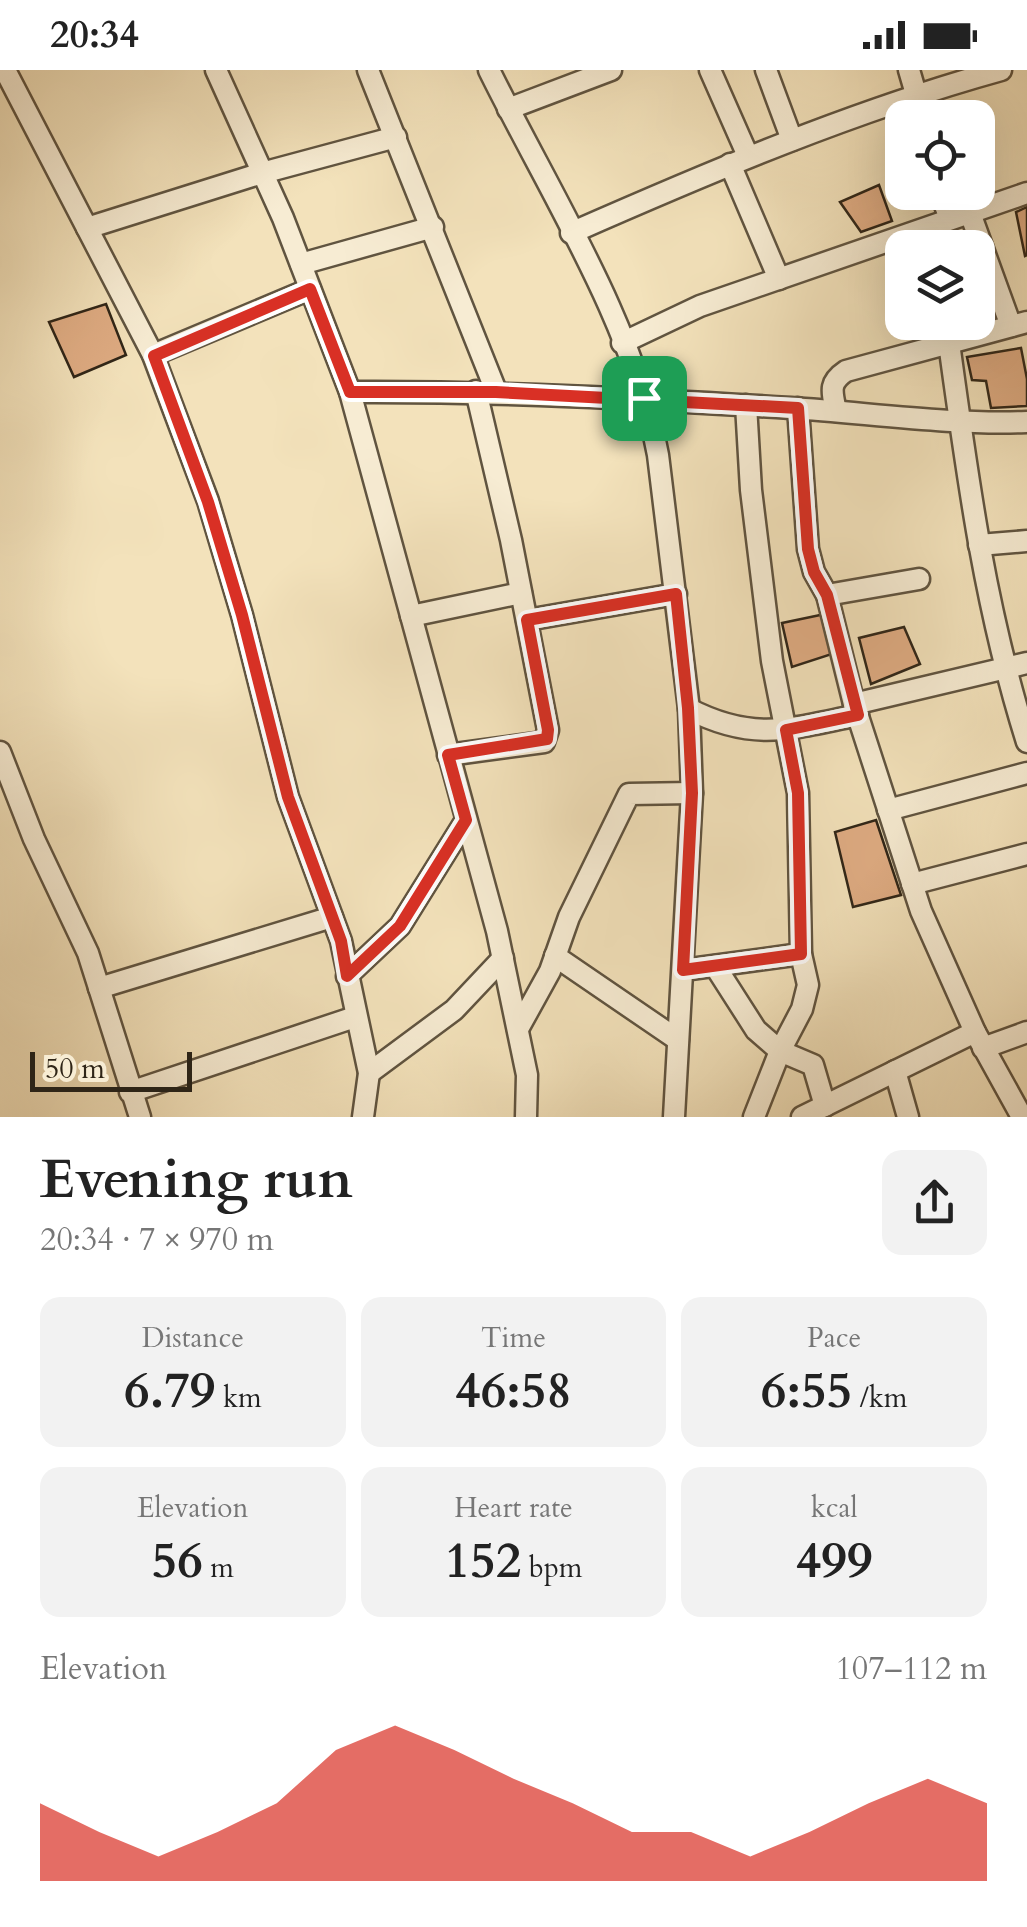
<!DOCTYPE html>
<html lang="en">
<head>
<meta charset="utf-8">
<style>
	:root { --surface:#fff; --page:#f2f2f2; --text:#222; --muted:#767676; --accent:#d93025 }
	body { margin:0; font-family:Cardo,serif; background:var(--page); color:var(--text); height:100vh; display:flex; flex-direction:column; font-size:38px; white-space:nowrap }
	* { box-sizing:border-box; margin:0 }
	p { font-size:32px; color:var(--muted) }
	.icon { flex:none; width:55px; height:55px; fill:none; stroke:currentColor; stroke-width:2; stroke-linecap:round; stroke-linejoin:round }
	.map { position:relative; height:1047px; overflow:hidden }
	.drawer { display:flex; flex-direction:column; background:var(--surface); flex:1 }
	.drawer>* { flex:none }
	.controls { position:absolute; left:885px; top:30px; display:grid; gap:20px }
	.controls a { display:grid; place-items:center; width:110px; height:110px; border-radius:20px; background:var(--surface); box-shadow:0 10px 40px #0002; font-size:50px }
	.scale { position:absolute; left:30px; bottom:25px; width:162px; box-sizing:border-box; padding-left:10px; border:5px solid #2f2517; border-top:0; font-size:28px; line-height:35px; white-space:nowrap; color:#2f2517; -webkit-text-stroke:8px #f7ecd3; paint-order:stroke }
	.pin { position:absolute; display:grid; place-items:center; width:85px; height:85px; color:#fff; margin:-42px; border-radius:20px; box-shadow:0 5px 15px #0006 }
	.round { display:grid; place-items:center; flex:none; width:105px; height:105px; border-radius:20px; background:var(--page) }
	.head { display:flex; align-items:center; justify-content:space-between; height:170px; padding:0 40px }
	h1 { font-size:55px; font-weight:600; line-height:75px }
	.figures { display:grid; grid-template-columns:repeat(3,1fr); gap:15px; height:170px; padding:10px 40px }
	.figures div { display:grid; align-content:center; border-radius:20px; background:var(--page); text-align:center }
	.figures b { font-size:50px; font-weight:600 }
	.figures small { font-size:28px; font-weight:400 }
	.figures p { font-size:28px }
	.chart { height:280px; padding:20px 40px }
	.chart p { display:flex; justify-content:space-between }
	.chart svg { width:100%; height:180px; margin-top:10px; fill:var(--accent); opacity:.7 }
	.status { display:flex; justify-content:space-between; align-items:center; height:70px; padding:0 50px; background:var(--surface); direction:ltr }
	.status svg { height:28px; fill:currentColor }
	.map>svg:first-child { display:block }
	.building { fill:#dfac83; stroke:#2f2517; stroke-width:2.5 }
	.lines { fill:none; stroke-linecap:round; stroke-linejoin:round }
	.minor-casing { stroke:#605440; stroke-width:25 }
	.minor { stroke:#f7ecd3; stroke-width:20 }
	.route-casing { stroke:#fff; stroke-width:20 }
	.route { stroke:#d93025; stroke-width:12 }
</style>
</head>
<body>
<div class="status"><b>20:34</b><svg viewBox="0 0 49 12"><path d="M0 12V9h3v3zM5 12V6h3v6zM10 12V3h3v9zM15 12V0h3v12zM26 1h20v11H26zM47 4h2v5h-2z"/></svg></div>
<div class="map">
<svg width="1027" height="1047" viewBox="0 0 1027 1047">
	<rect width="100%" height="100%" fill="#f3e2bb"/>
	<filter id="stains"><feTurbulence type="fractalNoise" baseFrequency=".002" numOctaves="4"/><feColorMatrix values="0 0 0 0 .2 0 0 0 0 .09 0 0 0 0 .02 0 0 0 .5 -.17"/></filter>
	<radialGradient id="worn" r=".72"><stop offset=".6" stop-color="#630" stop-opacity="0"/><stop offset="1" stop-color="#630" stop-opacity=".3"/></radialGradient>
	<g class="building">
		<path d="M879,115L892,151L861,162L840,132Z"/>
		<path d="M1027,137V185L1025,186L1016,142Z"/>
		<path d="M106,234L126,285L74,307L49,252Z"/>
		<path d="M1021,278L1027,309V336L991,338L986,311L972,310L967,287Z"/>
		<path d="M825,544L832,584L792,597L782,553Z"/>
		<path d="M904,557L920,594L871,614L859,568Z"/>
		<path d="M876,750L901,825L853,837L835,762Z"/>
	</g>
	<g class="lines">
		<defs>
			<g id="minor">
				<path d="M5,0L153,285L208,431L242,545L288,727L341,871L369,1003L363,1047"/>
				<path d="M216,0L283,148L350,322L497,861L527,1005L526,1047"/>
				<path d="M368,0L496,321"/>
				<path d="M489,0C549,122 633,251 658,385L689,639L692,723L674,1047"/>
				<path d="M710,0L748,86"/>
				<path d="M766,0L792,70"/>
				<path d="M909,0L916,24"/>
				<path d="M508,39L611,0"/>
				<path d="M730,94L779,209"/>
				<path d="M940,122L950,149"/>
				<path d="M970,143L1011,256"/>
				<path d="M87,158L262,103L396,67"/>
				<path d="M571,163C712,101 853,41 1001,0"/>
				<path d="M301,194L433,157"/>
				<path d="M622,273L700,236L1027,123"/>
				<path d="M949,273C968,411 985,539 1027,672"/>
				<path d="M153,285L310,219"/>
				<path d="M350,322C498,321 644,329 791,338C869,343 949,355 1027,352"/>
				<path d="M746,335L751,420L772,591L798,723L801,884L808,915L802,939L780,981L754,1047"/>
				<path d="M798,338L808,479L814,502L827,525L854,634L921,841L975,962L1022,1047"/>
				<path d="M836,341C832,322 828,313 846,301L1027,252"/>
				<path d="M979,475L1027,471"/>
				<path d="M827,525L919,509"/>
				<path d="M411,546L521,523"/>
				<path d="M527,550L676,524"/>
				<path d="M854,634L1027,593"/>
				<path d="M689,639C753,672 791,659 858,645"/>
				<path d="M0,682L34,769L88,883L140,1047"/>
				<path d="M448,685L544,672L548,660L511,470L476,321"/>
				<path d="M888,740L1027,703"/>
				<path d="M912,814L1027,784"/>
				<path d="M555,886L678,970"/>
				<path d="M715,896L756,960L780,981L813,995L825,1036"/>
				<path d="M683,900L801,884"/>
				<path d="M347,906L400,856L466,750"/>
				<path d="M99,918L332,847"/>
				<path d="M518,959L550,901L569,847L629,724L692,723"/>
				<path d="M983,978L1027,962"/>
				<path d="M895,1001L908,1047"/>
				<path d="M369,1003L454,940L503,888"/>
				<path d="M130,1022L355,947"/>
				<path d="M802,1047L975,962"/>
			</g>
		</defs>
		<use href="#minor" class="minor-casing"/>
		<use href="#minor" class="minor"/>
	</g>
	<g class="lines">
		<defs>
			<path id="route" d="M310,219L350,322H496L798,338L808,479L814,502L827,525L858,645L786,660L798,723L801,884L683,900L692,723L688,638L676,524L527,550L548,660L547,669L448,685L466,750L400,856L347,906L341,871L288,727L242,545L208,432L154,286Z"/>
		</defs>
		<use href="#route" class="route-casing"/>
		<use href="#route" class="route"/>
	</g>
	<rect width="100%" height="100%" filter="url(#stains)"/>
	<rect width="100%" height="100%" fill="url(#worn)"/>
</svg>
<div class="controls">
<a><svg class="icon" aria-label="locate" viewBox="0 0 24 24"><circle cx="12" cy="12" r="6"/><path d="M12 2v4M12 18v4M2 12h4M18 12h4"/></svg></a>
<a><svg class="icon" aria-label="layers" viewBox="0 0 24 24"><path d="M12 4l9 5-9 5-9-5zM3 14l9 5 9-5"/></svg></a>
</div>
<div class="scale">50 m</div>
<div class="pin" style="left:644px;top:328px;background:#1e9e55"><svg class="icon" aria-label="arrive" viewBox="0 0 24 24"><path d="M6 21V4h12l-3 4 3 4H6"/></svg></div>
</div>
<section class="drawer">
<div class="head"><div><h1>Evening run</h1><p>20:34 · 7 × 970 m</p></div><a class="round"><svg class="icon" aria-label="share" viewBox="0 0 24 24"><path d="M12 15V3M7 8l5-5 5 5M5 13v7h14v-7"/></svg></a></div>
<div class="figures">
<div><p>Distance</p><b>6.79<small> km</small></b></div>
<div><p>Time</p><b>46:58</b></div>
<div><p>Pace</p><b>6:55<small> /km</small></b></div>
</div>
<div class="figures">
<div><p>Elevation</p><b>56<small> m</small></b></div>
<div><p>Heart rate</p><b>152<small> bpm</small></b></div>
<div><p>kcal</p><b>499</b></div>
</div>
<div class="chart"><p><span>Elevation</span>107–112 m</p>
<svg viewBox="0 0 160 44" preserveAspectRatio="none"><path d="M0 44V25L10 32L20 38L30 32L40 25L50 12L60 6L70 12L80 19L90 25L100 32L110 32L120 38L130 32L140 25L150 19L160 25V44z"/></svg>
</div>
</section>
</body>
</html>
